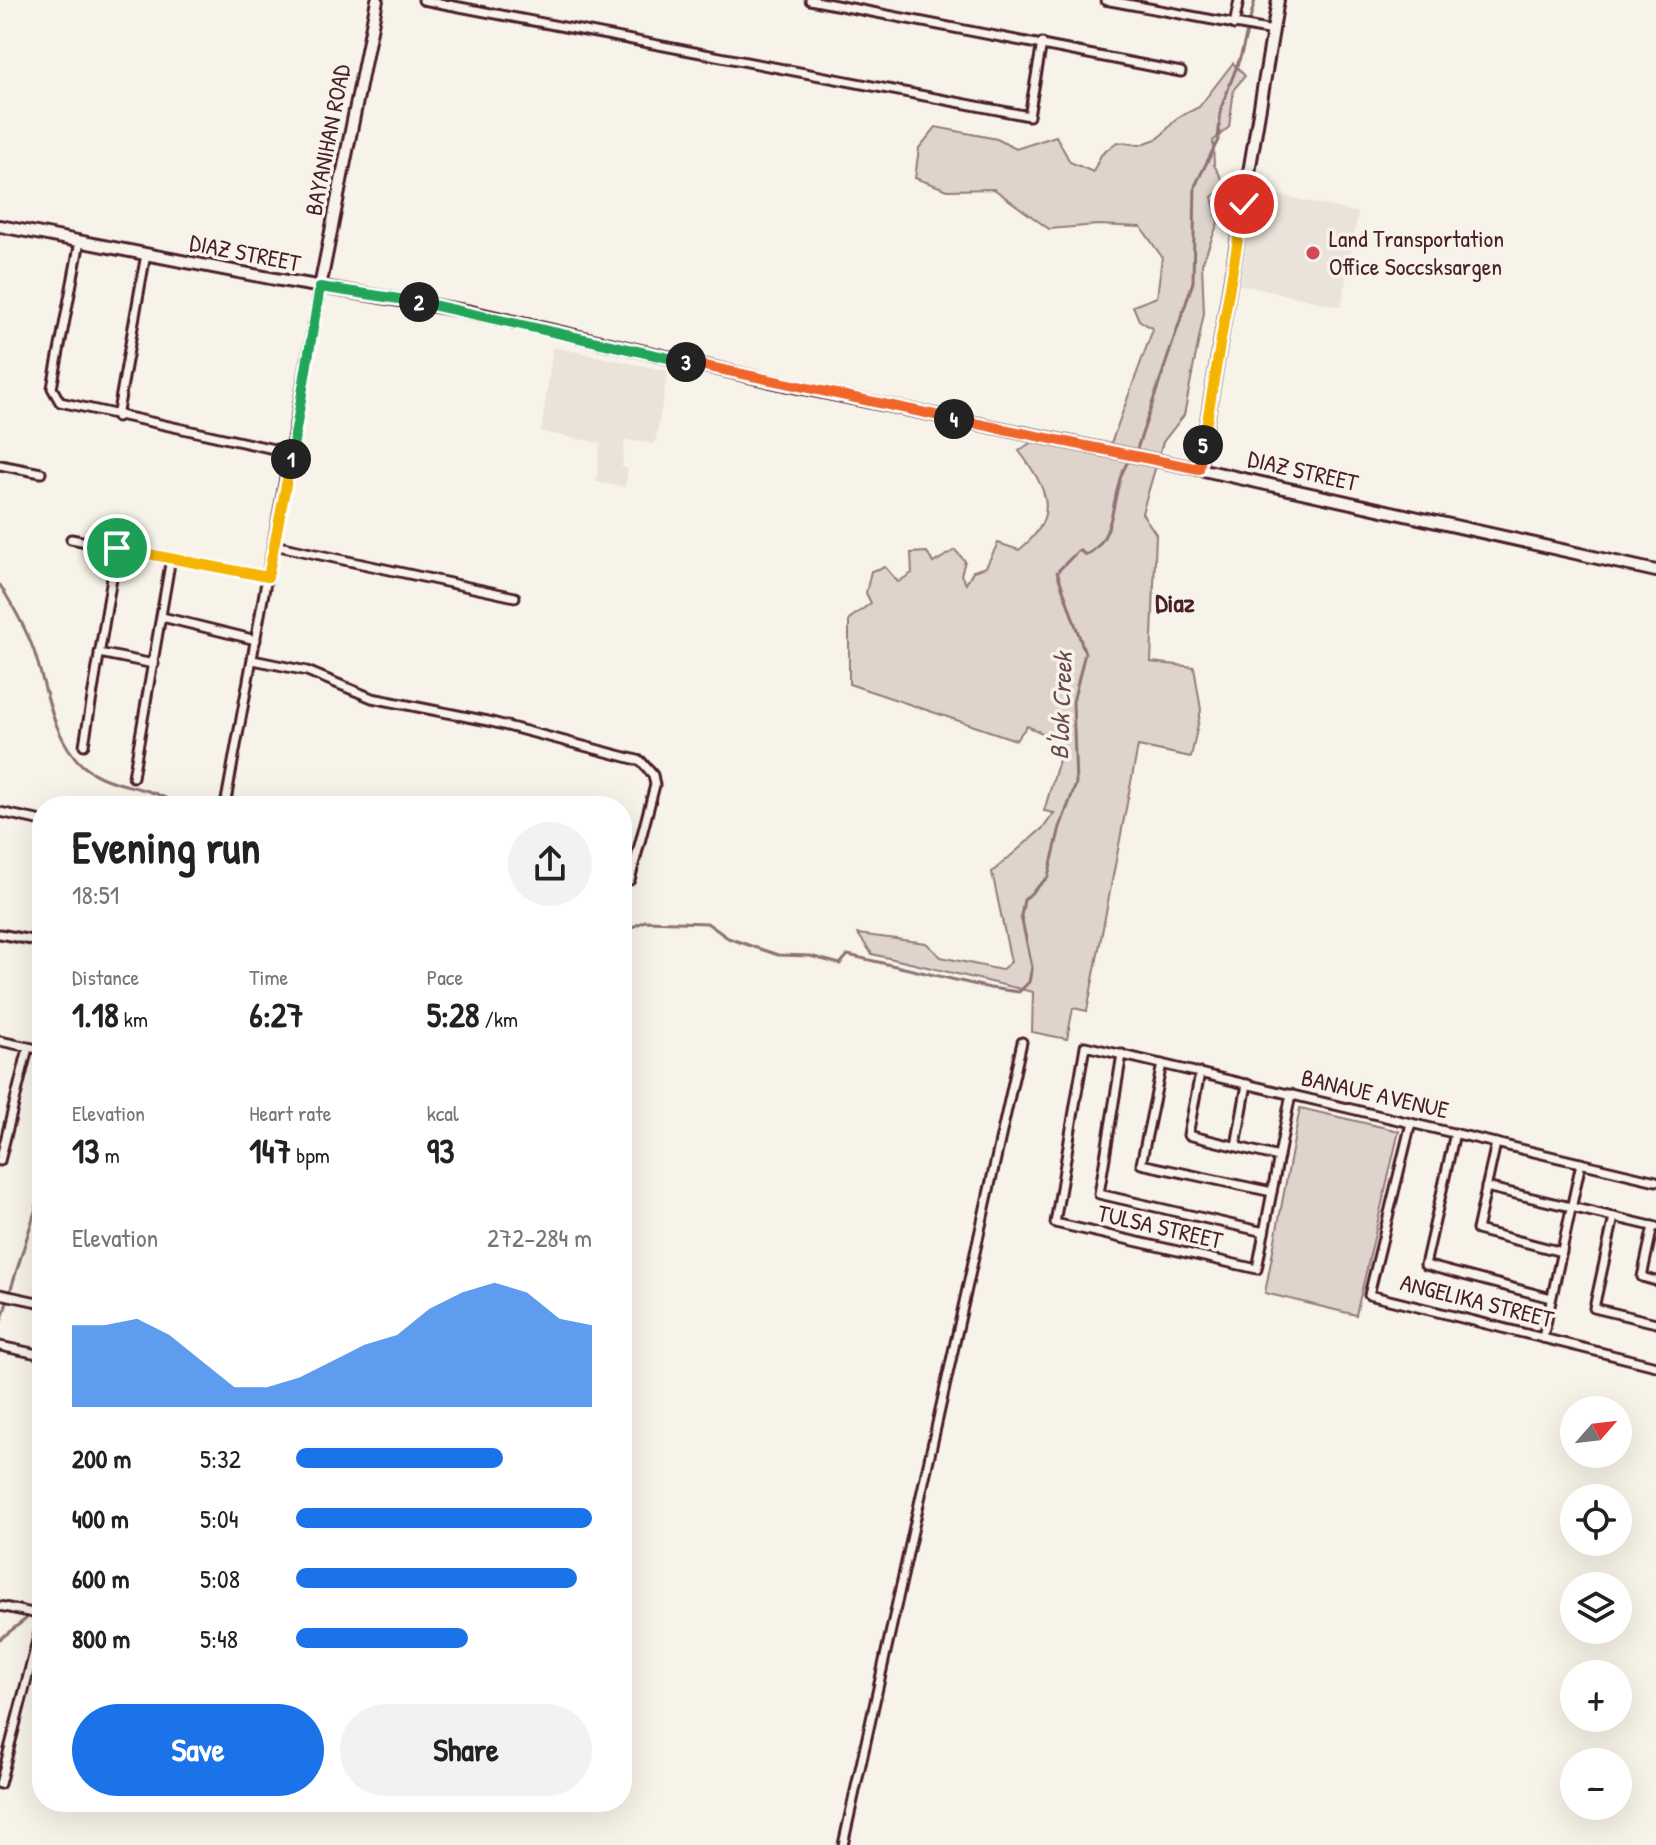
<!DOCTYPE html>
<html lang="en">
<head>
<meta charset="utf-8">
<style>
	:root { --surface:#fff; --page:#f2f2f2; --text:#222; --muted:#767676; --accent:#1a73e8 }
	body { margin:0; font-family:"Patrick Hand",sans-serif; background:var(--page); color:var(--text); height:100vh; display:flex; flex-direction:column; font-size:30px; white-space:nowrap }
	* { box-sizing:border-box; margin:0 }
	p { font-size:26px; color:var(--muted) }
	.icon { flex:none; width:44px; height:44px; fill:none; stroke:currentColor; stroke-width:2; stroke-linecap:round; stroke-linejoin:round }
	.map { position:relative; flex:1; overflow:hidden }
	.side { position:absolute; left:32px; top:796px; width:600px; height:1016px; display:flex; flex-direction:column; background:var(--surface); border-radius:32px; box-shadow:0 8px 32px #0002 }
	.side>* { flex:none }
	.needle { width:52px; rotate:62deg }
	.tools { position:absolute; left:1560px; top:1396px; display:grid; gap:16px }
	.tools a { display:grid; place-items:center; width:72px; height:72px; border-radius:50%; background:var(--surface); box-shadow:0 8px 32px #0002; font-size:40px }
	.pin { position:absolute; display:grid; place-items:center; width:68px; height:68px; color:#fff; margin:-34px; border:4px solid #fff; border-radius:50%; box-shadow:0 2px 8px #0007 }
	.km { position:absolute; width:40px; height:40px; margin:-20px; border-radius:50%; background:#222; color:#fff; font-size:22px; line-height:40px; text-align:center }
	.round { display:grid; place-items:center; flex:none; width:84px; height:84px; border-radius:42px; background:var(--page) }
	.headline { display:flex; align-items:center; justify-content:space-between; height:136px; padding:0 40px }
	h1 { font-size:44px; font-weight:700; line-height:60px }
	.stats { display:grid; grid-template-columns:repeat(3,1fr); gap:12px; height:136px; padding:8px 40px }
	.stats div { display:grid; align-content:center }
	.stats b { font-size:34px; font-weight:700 }
	.stats small { font-size:22px; font-weight:400 }
	.stats p { font-size:22px }
	.chart { height:224px; padding:16px 40px }
	.chart p { display:flex; justify-content:space-between }
	.chart svg { width:100%; height:144px; margin-top:8px; fill:var(--accent); opacity:.7 }
	.button { display:flex; gap:16px; margin-top:auto; padding:16px 40px }
	.button a { flex:1; height:92px; border-radius:48px; background:var(--accent); color:#fff; font-size:32px; font-weight:700; line-height:92px; text-align:center }
	.button a+a { background:var(--page); color:var(--text) }
	ul { padding:0 40px; list-style:none; font-size:26px }
	li { display:grid; grid-template-columns:128px 96px 1fr; align-items:center; height:60px }
	li i { height:20px; border-radius:10px; background:var(--accent) }
	.map>svg:first-child { display:block }
	.built { fill:#eae3da }
	.green { fill:#ded4cc; stroke:#947a7c; stroke-width:2 }
	.lines { fill:none; stroke-linecap:round; stroke-linejoin:round }
	.stream { stroke:#8e7275; stroke-width:3 }
	.street-casing { stroke:#4a1f2b; stroke-width:13 }
	.secondary-casing { stroke:#4a1f2b; stroke-width:16 }
	.street { stroke:#f7f3e8; stroke-width:7 }
	.secondary { stroke:#f7f3e8; stroke-width:10 }
	.split-1-casing { stroke:#fff; stroke-width:16 }
	.split-2-casing { stroke:#fff; stroke-width:16 }
	.split-3-casing { stroke:#fff; stroke-width:16 }
	.split-4-casing { stroke:#fff; stroke-width:16 }
	.split-5-casing { stroke:#fff; stroke-width:16 }
	.split-6-casing { stroke:#fff; stroke-width:16 }
	.split-1 { stroke:#f5b400; stroke-width:10 }
	.split-2 { stroke:#22a559; stroke-width:10 }
	.split-3 { stroke:#22a559; stroke-width:10 }
	.split-4 { stroke:#f0652b; stroke-width:10 }
	.split-5 { stroke:#f0652b; stroke-width:10 }
	.split-6 { stroke:#f5b400; stroke-width:10 }
	.poi-dot { fill:#d1495b; stroke:#f7f3e8; stroke-width:3 }
	.labels { text-anchor:middle; stroke-width:7; stroke-linejoin:round; paint-order:stroke }
	.street-label { font-size:24px; fill:#4a1f2b; stroke:#f7f3e8 }
	.poi-label { font-size:24px; fill:#4a1f2b; stroke:#f7f3e8; text-anchor:start }
	.neighbourhood-label { font-size:26px; font-weight:bold; fill:#4a1f2b; stroke:#f7f3e8 }
	.water-label { font-size:26px; font-style:italic; fill:#6c4950; stroke:#f7f3e8 }
</style>
</head>
<body>
<div class="map">
<svg width="1656" height="1845" viewBox="0 0 1656 1845">
	<rect width="100%" height="100%" fill="#f7f3e8"/>
	<filter id="ink" filterUnits="userSpaceOnUse"><feTurbulence type="fractalNoise" baseFrequency=".0125" numOctaves="2"/><feDisplacementMap in="SourceGraphic" scale="16" xChannelSelector="R" yChannelSelector="G"/><feConvolveMatrix kernelMatrix="1 2 1 2 8 2 1 2 1" color-interpolation-filters="sRGB"/></filter>
	<g filter="url(#ink)">
		<g class="built">
			<path d="M1252,189L1358,213L1341,307L1237,284Z"/>
			<path d="M553,347L668,371L655,444L625,440L622,467L628,469L625,487L596,482L600,443L541,432Z"/>
		</g>
		<g class="green">
			<path d="M1233,63L1245,76L1234,89L1229,127L1213,141L1214,165L1226,186L1212,197L1218,223L1202,264L1204,313L1184,415L1163,442L1142,513L1156,534L1151,662L1194,667L1201,710L1191,757L1138,746L1087,1011L1073,1008L1067,1039L1032,1032L1033,992L872,954L858,934L926,943L941,957L1001,970L1011,962L992,872L1044,827L1054,813L1044,811L1064,743L1027,726L1016,740L849,684V619L871,603L866,593L871,571L885,567L898,582L912,573L911,553L927,552L933,563L955,550L965,561L961,575L966,584L973,571L986,567L998,543L1019,550C1061,517 1048,489 1019,451L1033,441L1106,457L1153,329L1139,320L1133,306L1157,297L1162,257L1141,227L1098,225L1049,229L994,189L948,190L915,178L919,148L936,127L997,139L1016,149L1056,136L1070,162L1093,172L1101,155L1117,142L1140,145L1159,138L1177,118L1199,107Z"/>
			<path d="M1300,1108L1399,1131L1356,1315L1265,1293Z"/>
		</g>
		<g class="lines">
			<g class="stream">
				<path d="M1136,452L1193,282L1195,186L1218,140L1221,108L1241,55L1255,0"/>
				<path d="M0,585C13,606 26,628 34,651C47,689 52,737 82,765C111,790 149,783 178,806"/>
				<path d="M622,932L645,921L707,923L728,938L778,955L810,956L840,964L848,955L990,988L1019,992L1029,982L1032,967L1021,916L1024,900L1048,877L1060,827L1076,784L1073,702L1085,653L1057,572L1079,550L1086,555C1121,538 1108,484 1131,458"/>
				<path d="M10,1292L42,1189"/>
				<path d="M0,1325L8,1299"/>
				<path d="M0,1639L26,1619"/>
			</g>
			<defs>
				<g id="street">
					<path d="M423,0L1029,116L1042,43"/>
					<path d="M810,0L1181,72"/>
					<path d="M1105,0L1273,31"/>
					<path d="M1234,25L1239,0"/>
					<path d="M80,241L52,388L60,402L292,453"/>
					<path d="M117,417L146,254"/>
					<path d="M0,465L41,473"/>
					<path d="M71,539L268,577"/>
					<path d="M274,545L515,597"/>
					<path d="M162,617L256,640"/>
					<path d="M99,653L154,664"/>
					<path d="M253,660L307,671L372,698L488,721L641,761L653,775L655,785L630,880"/>
					<path d="M84,745L117,548"/>
					<path d="M133,777L171,558"/>
					<path d="M225,806L320,287"/>
					<path d="M0,812L42,821"/>
					<path d="M0,934L42,942"/>
					<path d="M0,1041L42,1050"/>
					<path d="M1122,1054L1099,1194L1264,1232"/>
					<path d="M1162,1064L1141,1164L1272,1192"/>
					<path d="M1200,1073L1188,1135L1279,1157"/>
					<path d="M1291,1094L1257,1269L1055,1223L1085,1046C1275,1091 1466,1136 1656,1181"/>
					<path d="M1411,1123L1369,1295L1656,1366"/>
					<path d="M1455,1133L1425,1265L1551,1298"/>
					<path d="M1496,1143L1477,1230L1562,1252"/>
					<path d="M1236,1146L1247,1084"/>
					<path d="M0,1161L28,1048"/>
					<path d="M1486,1187L1656,1227"/>
					<path d="M1614,1217L1594,1308L1656,1323"/>
					<path d="M1653,1226L1642,1277L1656,1281"/>
					<path d="M0,1294L42,1303"/>
					<path d="M1543,1338L1581,1163"/>
					<path d="M0,1346L42,1355"/>
					<path d="M0,1606L42,1615"/>
					<path d="M0,1784L42,1621"/>
					<path d="M843,1845L1022,1042"/>
				</g>
				<g id="secondary">
					<path d="M0,226L275,279L471,312L788,385L1199,469L1656,571"/>
					<path d="M320,287L377,0"/>
					<path d="M1199,469L1278,0"/>
				</g>
			</defs>
			<use href="#street" class="street-casing"/>
			<use href="#secondary" class="secondary-casing"/>
			<use href="#street" class="street"/>
			<use href="#secondary" class="secondary"/>
		</g>
	</g>
	<g class="lines" filter="url(#ink)">
		<defs>
			<path id="split-1" d="M117,548L268,577L291,459"/>
			<path id="split-2" d="M291,459L320,287L419,302"/>
			<path id="split-3" d="M419,302L686,362"/>
			<path id="split-4" d="M686,362L954,419"/>
			<path id="split-5" d="M954,419L1199,469L1203,445"/>
			<path id="split-6" d="M1203,445L1244,204"/>
		</defs>
		<use href="#split-1" class="split-1-casing"/>
		<use href="#split-2" class="split-2-casing"/>
		<use href="#split-3" class="split-3-casing"/>
		<use href="#split-4" class="split-4-casing"/>
		<use href="#split-5" class="split-5-casing"/>
		<use href="#split-6" class="split-6-casing"/>
		<use href="#split-1" class="split-1"/>
		<use href="#split-2" class="split-2"/>
		<use href="#split-3" class="split-3"/>
		<use href="#split-4" class="split-4"/>
		<use href="#split-5" class="split-5"/>
		<use href="#split-6" class="split-6"/>
	</g>
	<circle class="poi-dot" cx="1313" cy="253" r="8"/>
	<g class="labels">
		<g class="street-label">
			<text transform="translate(328 140) rotate(-79)" y="8">BAYANIHAN ROAD</text>
			<text transform="translate(245 253) rotate(11)" y="8">DIAZ STREET</text>
			<text transform="translate(1303 471) rotate(13)" y="8">DIAZ STREET</text>
			<text transform="translate(1375 1094) rotate(13)" y="8">BANAUE AVENUE</text>
			<text transform="translate(1160 1227) rotate(13)" y="8">TULSA STREET</text>
			<text transform="translate(1477 1301) rotate(14)" y="8">ANGELIKA STREET</text>
		</g>
		<g class="poi-label">
			<text x="1329" y="247">Land Transportation<tspan x="1329" dy="28">Office Soccsksargen</tspan></text>
		</g>
		<g class="neighbourhood-label">
			<text x="1175" y="612">Diaz</text>
		</g>
		<g class="water-label">
			<text transform="translate(1061 706) rotate(-88)" y="9">B'lok Creek</text>
		</g>
	</g>
</svg>
<div class="tools">
<a><svg class="needle" viewBox="-14 -14 28 28"><path d="M0-13l5 13h-10z" fill="#e53935"/><path d="M0 13l5-13h-10z" fill="#767676"/></svg></a>
<a><svg class="icon" aria-label="locate" viewBox="0 0 24 24"><circle cx="12" cy="12" r="6"/><path d="M12 2v4M12 18v4M2 12h4M18 12h4"/></svg></a>
<a><svg class="icon" aria-label="layers" viewBox="0 0 24 24"><path d="M12 4l9 5-9 5-9-5zM3 14l9 5 9-5"/></svg></a>
<a>+</a>
<a>−</a>
</div>
<div class="pin" style="left:117px;top:548px;background:#1e9e55"><svg class="icon" aria-label="arrive" viewBox="0 0 24 24"><path d="M6 21V4h12l-3 4 3 4H6"/></svg></div>
<div class="pin" style="left:1244px;top:204px;background:#d93025"><svg class="icon" aria-label="check" viewBox="0 0 24 24"><path d="M5 12l5 5 9-10"/></svg></div>
<b class="km" style="left:291px;top:459px">1</b>
<b class="km" style="left:419px;top:302px">2</b>
<b class="km" style="left:686px;top:362px">3</b>
<b class="km" style="left:954px;top:419px">4</b>
<b class="km" style="left:1203px;top:445px">5</b>
<section class="side">
<div class="headline"><div><h1>Evening run</h1><p>18:51</p></div><a class="round"><svg class="icon" aria-label="share" viewBox="0 0 24 24"><path d="M12 15V3M7 8l5-5 5 5M5 13v7h14v-7"/></svg></a></div>
<div class="stats">
<div><p>Distance</p><b>1.18<small> km</small></b></div>
<div><p>Time</p><b>6:27</b></div>
<div><p>Pace</p><b>5:28<small> /km</small></b></div>
</div>
<div class="stats">
<div><p>Elevation</p><b>13<small> m</small></b></div>
<div><p>Heart rate</p><b>147<small> bpm</small></b></div>
<div><p>kcal</p><b>93</b></div>
</div>
<div class="chart"><p><span>Elevation</span>272–284 m</p>
<svg viewBox="0 0 160 44" preserveAspectRatio="none"><path d="M0 44V19L10 19L20 17L30 22L40 30L50 38L60 38L70 35L80 30L90 25L100 22L110 14L120 9L130 6L140 9L150 17L160 19V44z"/></svg>
</div>
<ul>
<li><b>200 m</b>5:32<i style="width:70%"></i></li>
<li><b>400 m</b>5:04<i style="width:100%"></i></li>
<li><b>600 m</b>5:08<i style="width:95%"></i></li>
<li><b>800 m</b>5:48<i style="width:58%"></i></li>
</ul>
<div class="button"><a>Save</a><a>Share</a></div>
</section>
</div>
</body>
</html>
